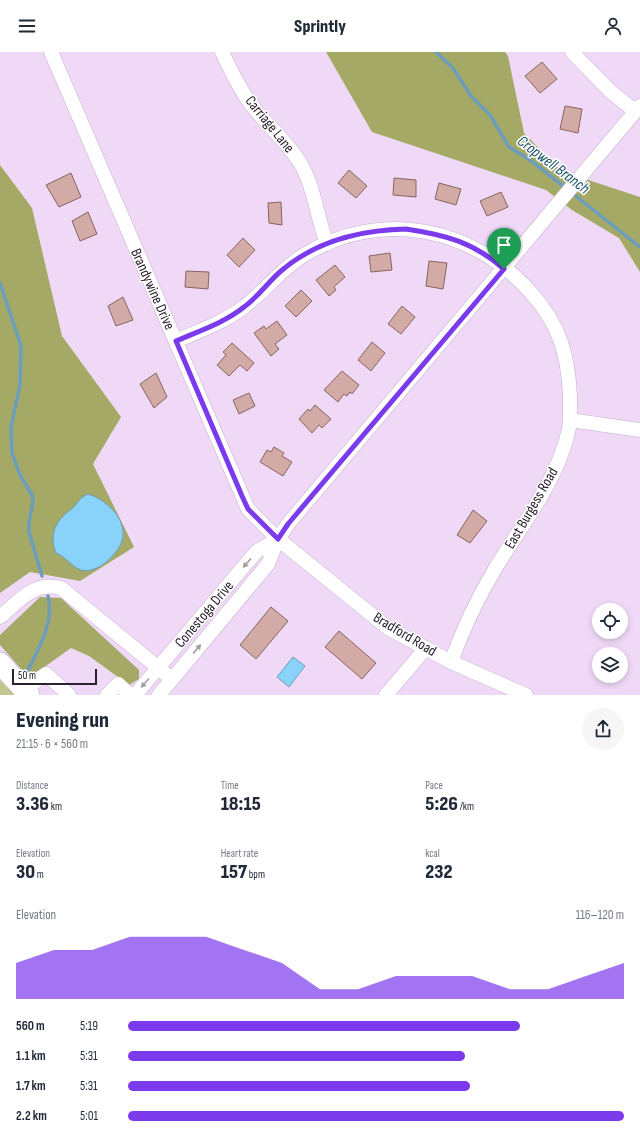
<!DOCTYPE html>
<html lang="en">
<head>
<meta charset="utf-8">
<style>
	:root { --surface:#fff; --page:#f6f6f7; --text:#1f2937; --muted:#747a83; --accent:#7c3aed }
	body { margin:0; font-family:"Sofia Sans Condensed",sans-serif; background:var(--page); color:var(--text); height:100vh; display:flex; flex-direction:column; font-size:15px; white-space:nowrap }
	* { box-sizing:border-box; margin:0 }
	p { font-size:13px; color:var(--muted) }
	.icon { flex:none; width:22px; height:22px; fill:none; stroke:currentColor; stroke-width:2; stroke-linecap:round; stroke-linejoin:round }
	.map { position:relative; height:643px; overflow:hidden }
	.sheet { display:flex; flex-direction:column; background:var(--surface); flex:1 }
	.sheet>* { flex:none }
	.controls { position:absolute; left:592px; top:551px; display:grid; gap:8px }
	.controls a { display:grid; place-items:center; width:36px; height:36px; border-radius:50%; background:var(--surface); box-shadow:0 2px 6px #0003; font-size:20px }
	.scale { position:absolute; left:12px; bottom:10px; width:85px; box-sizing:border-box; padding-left:4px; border:2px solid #2b222d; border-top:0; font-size:11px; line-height:14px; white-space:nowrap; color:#2b222d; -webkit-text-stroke:3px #fff; paint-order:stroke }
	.pin { position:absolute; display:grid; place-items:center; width:34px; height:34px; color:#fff; margin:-41px -17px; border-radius:50% 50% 50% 0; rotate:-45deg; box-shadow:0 0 4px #0007 }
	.pin .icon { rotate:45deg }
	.round { display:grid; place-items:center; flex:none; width:42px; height:42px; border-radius:21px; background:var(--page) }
	.overview { display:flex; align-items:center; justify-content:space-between; height:68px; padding:0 16px }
	h1 { font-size:22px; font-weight:800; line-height:30px }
	.stats { display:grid; grid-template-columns:repeat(3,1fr); gap:6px; height:68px; padding:4px 16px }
	.stats div { display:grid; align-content:center }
	.stats b { font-size:20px; font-weight:800 }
	.stats small { font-size:11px; font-weight:400 }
	.stats p { font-size:11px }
	.chart { height:112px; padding:8px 16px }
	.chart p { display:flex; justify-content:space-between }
	.chart svg { width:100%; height:72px; margin-top:4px; fill:var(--accent); opacity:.7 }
	ul { padding:0 16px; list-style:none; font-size:13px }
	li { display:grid; grid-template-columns:64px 48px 1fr; align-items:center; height:30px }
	li i { height:10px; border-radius:5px; background:var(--accent) }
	header { display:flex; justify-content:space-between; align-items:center; height:52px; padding:0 16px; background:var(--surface); font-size:18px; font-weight:800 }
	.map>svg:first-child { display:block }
	.green { fill:#c1c78f }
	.forest { fill:#a4aa65 }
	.water { fill:#89d2f9; stroke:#6d9dbc }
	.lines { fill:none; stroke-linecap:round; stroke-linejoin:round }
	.stream { stroke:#6d9dbc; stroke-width:3.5 }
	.building { fill:#d2aba6; stroke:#876460 }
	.minor-casing { stroke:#c4aeca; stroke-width:15 }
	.highway-casing { stroke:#c4aeca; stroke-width:22 }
	.minor { stroke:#fff; stroke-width:14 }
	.highway { stroke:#fff; stroke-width:21 }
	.oneway { fill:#a09ca0 }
	.route-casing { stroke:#fff; stroke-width:8 }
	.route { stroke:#7c3aed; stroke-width:5 }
	.labels { text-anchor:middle; stroke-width:3; stroke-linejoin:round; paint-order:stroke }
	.street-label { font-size:15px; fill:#2b222d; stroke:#fff }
	.water-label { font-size:16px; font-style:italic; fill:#16506a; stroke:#fff }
</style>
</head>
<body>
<header><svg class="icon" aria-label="menu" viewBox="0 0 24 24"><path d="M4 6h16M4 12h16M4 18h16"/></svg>Sprintly<svg class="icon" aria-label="person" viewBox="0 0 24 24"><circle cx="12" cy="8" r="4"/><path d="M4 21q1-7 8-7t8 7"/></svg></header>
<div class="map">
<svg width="640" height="643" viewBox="0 0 640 643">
	<rect width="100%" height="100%" fill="#f0d9f7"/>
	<path class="green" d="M0,628L15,643H0Z"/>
	<g class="forest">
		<path d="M326,0H505L508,4L524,81L561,119L640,145V220L619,186L572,158L546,138L372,80Z"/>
		<path d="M0,113L32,156L62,284L121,365L93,412L134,495L80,529L30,520L0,541Z"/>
		<path d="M40,545L61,546L139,618V627L129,633L89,604L71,596L29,626L0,593V583Z"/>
	</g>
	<g class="water">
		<path d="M88,442C104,447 125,464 123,484C122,499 98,523 81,518C72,515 66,505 56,501C49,483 55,470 69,459C77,454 78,446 88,442Z"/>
		<path d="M293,605L305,614L289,635L277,625Z"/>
	</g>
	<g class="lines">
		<g class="stream">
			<path d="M436,0L453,16L471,44L490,63L509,95L530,108L567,137"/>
			<path d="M572,141L640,195"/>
			<path d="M0,231L21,294L20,333L11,375L12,401L20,423L32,443L33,450L29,471V480L42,524"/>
			<path d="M26,622C37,600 55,570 48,544"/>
		</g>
	</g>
	<g class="building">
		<path d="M542,10L557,27L540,41L525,24Z"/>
		<path d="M565,54L582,57L578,81L560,77Z"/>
		<path d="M349,118L367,134L356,146L338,131Z"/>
		<path d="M71,121L81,145L59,155L46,133Z"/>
		<path d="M394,126L416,128V145L393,143Z"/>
		<path d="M439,131L461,137L456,153L435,147Z"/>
		<path d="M501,140L508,155L487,164L480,149Z"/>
		<path d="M281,150L282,173L269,171L268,151Z"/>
		<path d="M88,160L97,182L80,189L72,169Z"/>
		<path d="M243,186L255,198L239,215L227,203Z"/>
		<path d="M390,201L392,218L371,220L369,204Z"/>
		<path d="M429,209L447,211L443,237L426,234Z"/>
		<path d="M335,213L345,225L334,235L336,238L329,244L316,228Z"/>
		<path d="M186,219L209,220L208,237L185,235Z"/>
		<path d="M301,238L312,249L296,265L285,254Z"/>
		<path d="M123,245L133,268L116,274L108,254Z"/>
		<path d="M402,254L415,265L401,282L388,272Z"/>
		<path d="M277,269L287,283L275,292L279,297L271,304L254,281L264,274L266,277Z"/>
		<path d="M372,290L385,301L371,319L358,308Z"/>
		<path d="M232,291L254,311L247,319L240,313L229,324L217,313L226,303L223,300Z"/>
		<path d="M342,319L359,333L352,342L350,340L347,344L344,342L338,350L324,338Z"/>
		<path d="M156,321L167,345L154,356L140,332Z"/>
		<path d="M249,341L255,354L239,362L233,348Z"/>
		<path d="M315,353L331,367L322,376L319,373L312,381L299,367L308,357L310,359Z"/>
		<path d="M274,395L284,401L282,404L292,410L283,424L260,410L267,398L271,400Z"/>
		<path d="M473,458L487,469L470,491L457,483Z"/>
		<path d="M271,555L288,569L256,607L240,593Z"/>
		<path d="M339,579L376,611L362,627L325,595Z"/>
	</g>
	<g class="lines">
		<defs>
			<g id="minor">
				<path d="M51,0L248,457L278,487L388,576L451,610L526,643"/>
				<path d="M222,0C230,17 239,36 250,51C267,74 287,88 302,114C315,138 317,166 327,192"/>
				<path d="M572,0L610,39L635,59"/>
				<path d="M176,289C199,279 225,270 245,254C266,238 281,217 304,203C381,156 475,175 533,243C560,274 568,303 570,344C570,356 571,369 568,381C556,431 521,474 495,517C477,547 463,577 451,610"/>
				<path d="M570,368L640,378"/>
				<path d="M0,565C19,549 34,529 61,536L172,627"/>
				<path d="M24,638L46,622L69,643"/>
				<path d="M107,643L118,632L130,643"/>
				<path d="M135,643L256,500L278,487"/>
				<path d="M159,643L268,512L278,487L288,472L640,54"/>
				<path d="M386,643L426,596"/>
			</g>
			<path id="highway" d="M0,611L29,643"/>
		</defs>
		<use href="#minor" class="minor-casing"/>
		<use href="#highway" class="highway-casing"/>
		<use href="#minor" class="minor"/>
		<use href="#highway" class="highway"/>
	</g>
	<defs><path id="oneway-solid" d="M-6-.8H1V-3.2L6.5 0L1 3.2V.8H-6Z"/></defs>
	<g class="oneway">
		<use href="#oneway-solid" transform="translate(247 511) rotate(131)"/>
		<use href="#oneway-solid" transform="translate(197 597) rotate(-50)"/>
		<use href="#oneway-solid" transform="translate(145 631) rotate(130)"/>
	</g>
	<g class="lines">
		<defs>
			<path id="route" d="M406,177C446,183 473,190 504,217L288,472L278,487L248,457L242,444L176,289C199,279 224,271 244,255C258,245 268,230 281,219C316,189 361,178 406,177Z"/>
		</defs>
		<use href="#route" class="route-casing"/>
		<use href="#route" class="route"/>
	</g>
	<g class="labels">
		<g class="street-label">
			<text transform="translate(270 72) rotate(51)" y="5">Carriage Lane</text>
			<text transform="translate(153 237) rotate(66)" y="5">Brandywine Drive</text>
			<text transform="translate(531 456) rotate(-60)" y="5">East Burgess Road</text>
			<text transform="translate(204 562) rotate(-50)" y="5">Conestoga Drive</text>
			<text transform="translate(405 582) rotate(31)" y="5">Bradford Road</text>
		</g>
		<g class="water-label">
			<text transform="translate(554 112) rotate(37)" y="6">Cropwell Branch</text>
		</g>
	</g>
</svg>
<div class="controls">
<a><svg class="icon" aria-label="locate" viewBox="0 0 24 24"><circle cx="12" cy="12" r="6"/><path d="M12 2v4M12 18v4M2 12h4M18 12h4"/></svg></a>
<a><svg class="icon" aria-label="layers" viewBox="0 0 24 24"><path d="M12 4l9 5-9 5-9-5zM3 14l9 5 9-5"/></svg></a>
</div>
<div class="scale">50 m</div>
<div class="pin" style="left:504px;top:217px;background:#1e9e55"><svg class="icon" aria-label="arrive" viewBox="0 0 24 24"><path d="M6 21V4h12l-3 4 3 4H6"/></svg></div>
</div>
<section class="sheet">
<div class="overview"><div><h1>Evening run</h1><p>21:15 · 6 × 560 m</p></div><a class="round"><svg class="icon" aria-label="share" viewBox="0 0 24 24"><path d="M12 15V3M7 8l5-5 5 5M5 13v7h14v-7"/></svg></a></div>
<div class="stats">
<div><p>Distance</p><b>3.36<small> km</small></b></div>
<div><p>Time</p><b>18:15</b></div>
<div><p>Pace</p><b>5:26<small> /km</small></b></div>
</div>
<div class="stats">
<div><p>Elevation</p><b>30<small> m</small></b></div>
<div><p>Heart rate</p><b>157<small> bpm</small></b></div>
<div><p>kcal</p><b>232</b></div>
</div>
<div class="chart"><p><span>Elevation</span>116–120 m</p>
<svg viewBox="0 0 160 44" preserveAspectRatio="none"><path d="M0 44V22L10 14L20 14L30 6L40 6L50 6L60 14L70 22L80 38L90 38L100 30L110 30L120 30L130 38L140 38L150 30L160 22V44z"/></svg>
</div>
<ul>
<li><b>560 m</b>5:19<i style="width:79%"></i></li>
<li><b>1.1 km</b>5:31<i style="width:68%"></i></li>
<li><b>1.7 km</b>5:31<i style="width:69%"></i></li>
<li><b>2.2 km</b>5:01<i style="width:100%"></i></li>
</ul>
</section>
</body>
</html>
